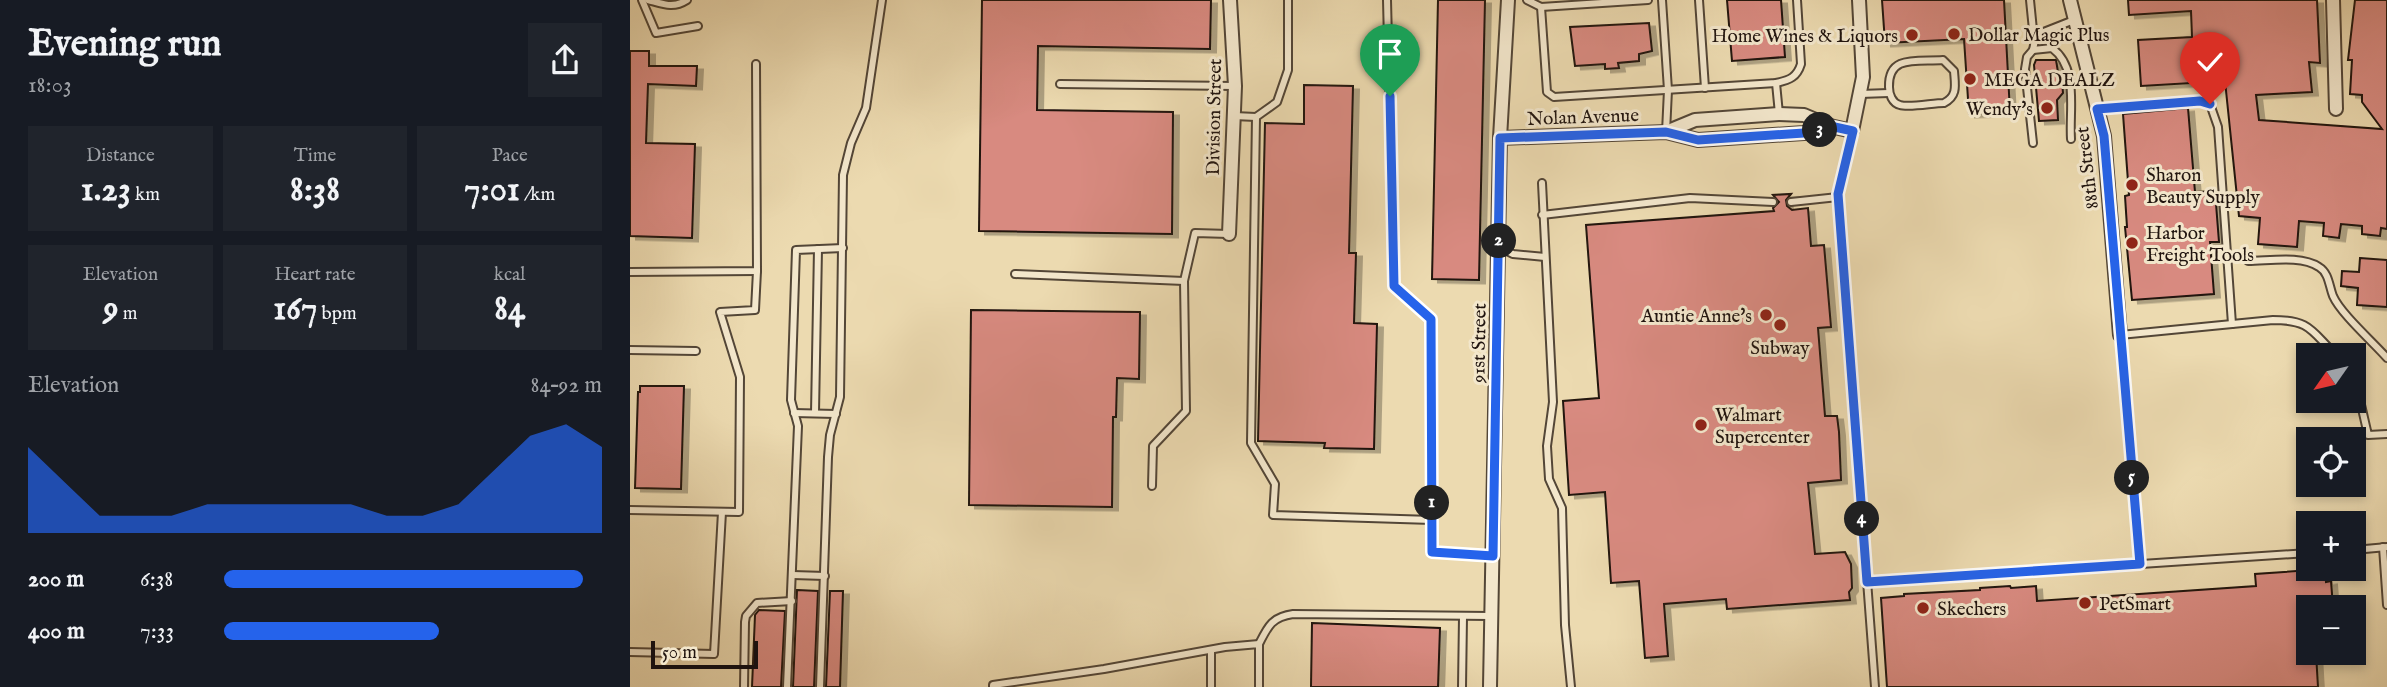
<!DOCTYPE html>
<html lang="en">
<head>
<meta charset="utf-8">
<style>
	:root { --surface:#171b24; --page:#20242c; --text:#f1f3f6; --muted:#9ea1a6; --accent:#2563eb }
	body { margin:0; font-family:"IM FELL English",serif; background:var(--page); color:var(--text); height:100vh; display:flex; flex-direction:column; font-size:26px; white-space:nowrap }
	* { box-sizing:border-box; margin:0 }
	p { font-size:23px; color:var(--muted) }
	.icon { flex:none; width:38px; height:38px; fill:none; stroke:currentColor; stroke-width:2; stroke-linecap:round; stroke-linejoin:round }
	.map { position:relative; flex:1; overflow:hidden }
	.side { display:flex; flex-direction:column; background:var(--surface); width:630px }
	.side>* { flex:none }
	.needle { width:46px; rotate:236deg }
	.controls { position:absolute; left:1666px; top:343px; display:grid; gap:14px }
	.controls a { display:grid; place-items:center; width:70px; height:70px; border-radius:0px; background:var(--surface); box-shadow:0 4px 10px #0003; font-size:35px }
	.scale { position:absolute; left:21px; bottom:18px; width:107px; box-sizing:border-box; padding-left:7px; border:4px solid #20140f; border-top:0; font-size:19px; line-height:24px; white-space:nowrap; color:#20140f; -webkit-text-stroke:5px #f3e7cc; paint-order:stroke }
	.pin { position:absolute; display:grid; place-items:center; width:60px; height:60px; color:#fff; margin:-72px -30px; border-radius:50% 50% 50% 0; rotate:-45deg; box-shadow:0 0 7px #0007 }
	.pin .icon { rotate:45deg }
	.km { position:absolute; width:35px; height:35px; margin:-18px; border-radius:50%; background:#222; color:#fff; font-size:19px; line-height:35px; text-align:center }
	.round { display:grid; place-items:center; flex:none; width:74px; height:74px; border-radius:0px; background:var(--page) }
	.headline { display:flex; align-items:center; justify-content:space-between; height:119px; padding:0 28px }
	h1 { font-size:38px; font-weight:700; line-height:52px }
	.figures { display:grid; grid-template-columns:repeat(3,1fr); gap:10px; height:119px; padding:7px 28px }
	.figures div { display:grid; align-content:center; border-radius:0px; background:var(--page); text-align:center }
	.figures b { font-size:35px; font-weight:700 }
	.figures small { font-size:19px; font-weight:400 }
	.figures p { font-size:19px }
	.chart { height:196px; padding:14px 28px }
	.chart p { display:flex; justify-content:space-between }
	.chart svg { width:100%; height:126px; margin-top:7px; fill:var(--accent); opacity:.7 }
	ul { padding:0 28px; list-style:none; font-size:23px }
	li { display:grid; grid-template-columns:112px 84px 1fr; align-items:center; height:52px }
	li i { height:18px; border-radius:9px; background:var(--accent) }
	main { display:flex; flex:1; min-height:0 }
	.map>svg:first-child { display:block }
	.building { fill:#d88a80; stroke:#20140f; stroke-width:2; filter:url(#shadow) }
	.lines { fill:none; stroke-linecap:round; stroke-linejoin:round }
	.service-casing { stroke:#534637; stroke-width:10 }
	.minor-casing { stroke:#534637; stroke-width:16 }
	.service { stroke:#f3e7cc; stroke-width:6 }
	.minor { stroke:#f3e7cc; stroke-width:12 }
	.route-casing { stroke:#fff; stroke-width:14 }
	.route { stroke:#2563eb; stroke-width:9 }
	.poi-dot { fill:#8f2418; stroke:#f3e7cc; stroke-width:2.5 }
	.labels { text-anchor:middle; stroke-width:6; stroke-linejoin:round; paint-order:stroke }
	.poi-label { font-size:19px; fill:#20140f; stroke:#f3e7cc; text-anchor:start }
	.street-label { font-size:19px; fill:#20140f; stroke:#f3e7cc }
</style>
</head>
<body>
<main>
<section class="side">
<div class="headline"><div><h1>Evening run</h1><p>18:03</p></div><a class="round"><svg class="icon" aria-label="share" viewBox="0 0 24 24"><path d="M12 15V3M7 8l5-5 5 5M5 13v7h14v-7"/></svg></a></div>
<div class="figures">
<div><p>Distance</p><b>1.23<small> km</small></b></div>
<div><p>Time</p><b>8:38</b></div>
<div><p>Pace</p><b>7:01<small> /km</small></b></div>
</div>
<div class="figures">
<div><p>Elevation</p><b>9<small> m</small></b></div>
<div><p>Heart rate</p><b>167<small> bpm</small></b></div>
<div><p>kcal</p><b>84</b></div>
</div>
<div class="chart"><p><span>Elevation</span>84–92 m</p>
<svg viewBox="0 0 160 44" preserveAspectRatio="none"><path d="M0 44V14L10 26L20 38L30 38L40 38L50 34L60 34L70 34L80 34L90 34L100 38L110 38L120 34L130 22L140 10L150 6L160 14V44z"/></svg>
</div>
<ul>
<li><b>200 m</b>6:38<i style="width:95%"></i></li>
<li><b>400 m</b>7:33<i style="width:57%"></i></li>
</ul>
</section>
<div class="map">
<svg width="1757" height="687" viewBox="0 0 1757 687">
	<defs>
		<filter id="shadow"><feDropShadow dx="6" dy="3.5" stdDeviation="0" flood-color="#0004"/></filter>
	</defs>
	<rect width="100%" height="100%" fill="#ecdab0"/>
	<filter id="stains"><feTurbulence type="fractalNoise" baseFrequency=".00286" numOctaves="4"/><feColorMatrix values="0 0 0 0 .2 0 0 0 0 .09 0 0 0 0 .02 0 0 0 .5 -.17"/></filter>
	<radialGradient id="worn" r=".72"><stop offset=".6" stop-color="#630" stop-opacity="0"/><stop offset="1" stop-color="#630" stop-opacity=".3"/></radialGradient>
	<g class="building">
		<path d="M352,0H581L580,49L408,46L407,110L543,112L542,234L349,231Z"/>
		<path d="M808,0H855L849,280L802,279Z"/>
		<path d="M1097,0H1151L1155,57L1102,61Z"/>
		<path d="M1252,0H1374L1380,112L1339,114L1334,39L1255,43Z"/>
		<path d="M1498,0H1687L1690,63L1679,62L1682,92L1626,95L1629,120L1752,129L1732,102V95L1720,94L1722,60H1718L1725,0H1757V229L1751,228L1750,236L1732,234V226L1711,224L1709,238L1693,236L1694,223L1669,221L1667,247L1628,244L1630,218L1609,216L1595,81L1511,86L1508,40L1562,37L1561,11L1499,15Z"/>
		<path d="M1019,23L1022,51L1009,54V61L988,63L989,68L975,69V64L945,66L940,27Z"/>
		<path d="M0,51H19V66H67L66,86L18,84L16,143L65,144L62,238L0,236Z"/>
		<path d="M1406,60H1426L1428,72H1431L1433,93L1427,100L1428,120L1409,121L1404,65Z"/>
		<path d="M674,85L723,86L719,253H726L724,323L747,324L744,449L694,448L695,443L628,441L635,123L674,124Z"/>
		<path d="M1558,108L1565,192L1585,191L1589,242H1580L1584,294L1502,300L1495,227H1497L1495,196L1499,195L1493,114Z"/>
		<path d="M1161,194L1156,200L1157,206L1162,210L1178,208L1181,246L1194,245L1201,327L1188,328L1195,416H1207L1209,432L1211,480L1178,483L1185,554L1215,552L1221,564L1222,588L1219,592L1220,600L1097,609L1096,599L1034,604L1038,656L1015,658L1009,581L981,583L975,492L939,495L933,401L969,398L956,225L1144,211L1143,208L1149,202L1143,195Z"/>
		<path d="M1730,258L1757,260V307L1727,305L1728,288L1711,286L1712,271L1729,272Z"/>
		<path d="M341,310L510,312L509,379L487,378L486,417H483L482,507L339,505Z"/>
		<path d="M10,386H54L51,489L5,488L8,392H10Z"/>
		<path d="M1695,569L1696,582L1701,581L1703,607H1678V653H1686L1688,687H1257L1251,598L1274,596V594L1350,590V588L1380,586L1381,588L1406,586L1407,601L1626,586L1625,574Z"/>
		<path d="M167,590L188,591L184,687H163Z"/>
		<path d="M200,591H213L210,687H196Z"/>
		<path d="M129,610L155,611L151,687H122L125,615Z"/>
		<path d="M682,623L810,628L808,687H681Z"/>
	</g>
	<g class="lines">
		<defs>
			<g id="service">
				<path d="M12,0L26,33L68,26"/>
				<path d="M18,0C33,4 43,9 57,0"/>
				<path d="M658,0V70L647,102L626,117L621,443L645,484L643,515L802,520"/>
				<path d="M757,0L764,286L801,319L802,552L863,556"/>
				<path d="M897,0L911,7L1018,0"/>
				<path d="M1032,0L1038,90L1036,132"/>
				<path d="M1069,0L1075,88"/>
				<path d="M1400,0L1403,30L1406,35"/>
				<path d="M911,7L917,92L924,97L1146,83C1160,80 1167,77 1171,64L1167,0"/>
				<path d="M1403,50L1422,48C1449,68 1439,109 1441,139"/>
				<path d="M1313,60L1324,71C1325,85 1328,96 1314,103C1303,103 1279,108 1270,105C1262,103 1259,94 1259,87C1258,54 1288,62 1313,60Z"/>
				<path d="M1146,83L1149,114"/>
				<path d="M430,84L605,86"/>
				<path d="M1230,94L1259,93"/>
				<path d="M1467,109L1570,101L1580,104L1588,127L1602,324"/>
				<path d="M604,116L626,117"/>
				<path d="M1222,131L1208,194L1245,687"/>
				<path d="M1403,143L1395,69L1397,57L1403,50L1406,35L1444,20"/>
				<path d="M912,183L923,402L917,446L919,479L932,508L935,625L941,687"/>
				<path d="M1161,202L1208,197"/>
				<path d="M912,215L1060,198L1143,202"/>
				<path d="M869,247L883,254L915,257"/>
				<path d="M1618,261C1639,261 1671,255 1689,267C1699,273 1699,286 1703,296C1711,314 1743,342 1757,358"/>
				<path d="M0,272L127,271L126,64"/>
				<path d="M385,274L554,281"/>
				<path d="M0,350L66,351"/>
				<path d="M1724,374L1738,435L1757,434"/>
				<path d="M164,413L206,414"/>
				<path d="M185,413L188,249"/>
				<path d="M522,486L523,446L556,411L554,281L565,233L599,234"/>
				<path d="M0,510L109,512L110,377L90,312L125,310L127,271"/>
				<path d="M1753,547L1757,605"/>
				<path d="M1724,550L1757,547"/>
				<path d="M1510,564L1490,335L1643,320C1681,320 1681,331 1706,355"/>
				<path d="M163,575L195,576"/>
				<path d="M1237,582L1678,553"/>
				<path d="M629,644C638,626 642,617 663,614L860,616"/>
				<path d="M581,650V687"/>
				<path d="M0,652L84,654L92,512"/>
				<path d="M114,687L115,622L116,616L127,603L162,601"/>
				<path d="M157,687L168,426L161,400L166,250L213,248"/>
				<path d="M190,687L198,457L200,435L210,397L213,175L221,143L236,108L252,0"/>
				<path d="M363,687V685L474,669L595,647L629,644V687"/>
				<path d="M832,687L833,617"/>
			</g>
			<g id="minor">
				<path d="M1440,0L1474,136L1490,335"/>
				<path d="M1703,0L1706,109"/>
				<path d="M1036,132L1065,120L1149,114L1174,115L1200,126L1222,131L1233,77L1229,0"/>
				<path d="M870,138L1036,132L1068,140L1174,133L1200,126"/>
				<path d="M599,234L605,86L600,0"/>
				<path d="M860,687L870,138L878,0"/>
			</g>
		</defs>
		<use href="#service" class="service-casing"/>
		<use href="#minor" class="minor-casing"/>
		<use href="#service" class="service"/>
		<use href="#minor" class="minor"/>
	</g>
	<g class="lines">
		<defs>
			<path id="route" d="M760,96L764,286L801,319L802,552L863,556L870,138L1036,132L1068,140L1174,133L1200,126L1223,131L1208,194L1237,582L1510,564L1474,136L1467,109L1570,101L1580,104"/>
		</defs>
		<use href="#route" class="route-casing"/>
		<use href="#route" class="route"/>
	</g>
	<g class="poi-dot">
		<circle cx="1324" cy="34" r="7"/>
		<circle cx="1282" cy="35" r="7"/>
		<circle cx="1340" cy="79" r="7"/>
		<circle cx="1417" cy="108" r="7"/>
		<circle cx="1502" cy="185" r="7"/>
		<circle cx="1502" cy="243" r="7"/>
		<circle cx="1136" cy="315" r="7"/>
		<circle cx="1150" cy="325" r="7"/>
		<circle cx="1071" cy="425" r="7"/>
		<circle cx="1455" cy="603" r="7"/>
		<circle cx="1293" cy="608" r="7"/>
	</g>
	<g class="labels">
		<g class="poi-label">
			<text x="1338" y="41">Dollar Magic Plus</text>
			<text x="1268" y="42" text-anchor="end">Home Wines &amp; Liquors</text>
			<text x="1354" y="86">MEGA DEALZ</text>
			<text x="1403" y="115" text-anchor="end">Wendy's</text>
			<text x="1516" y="181">Sharon<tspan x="1516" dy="22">Beauty Supply</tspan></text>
			<text x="1516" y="239">Harbor<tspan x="1516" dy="22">Freight Tools</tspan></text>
			<text x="1122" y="322" text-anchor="end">Auntie Anne's</text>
			<text x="1150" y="354" text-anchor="middle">Subway</text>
			<text x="1085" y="421">Walmart<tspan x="1085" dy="22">Supercenter</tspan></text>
			<text x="1469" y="610">PetSmart</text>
			<text x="1307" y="615">Skechers</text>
		</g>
		<g class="street-label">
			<text transform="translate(953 116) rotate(-2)" y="7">Nolan Avenue</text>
			<text transform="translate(583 117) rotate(-89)" y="7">Division Street</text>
			<text transform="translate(1456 168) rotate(-97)" y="7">88th Street</text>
			<text transform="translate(848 343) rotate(-89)" y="7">91st Street</text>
		</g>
	</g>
	<rect width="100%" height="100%" filter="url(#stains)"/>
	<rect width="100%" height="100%" fill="url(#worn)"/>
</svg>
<div class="controls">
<a><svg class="needle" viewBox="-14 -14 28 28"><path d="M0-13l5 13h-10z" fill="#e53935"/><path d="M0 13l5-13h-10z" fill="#9ea1a6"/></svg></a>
<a><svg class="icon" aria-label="locate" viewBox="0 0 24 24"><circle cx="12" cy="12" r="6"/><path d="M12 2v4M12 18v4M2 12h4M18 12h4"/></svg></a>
<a>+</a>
<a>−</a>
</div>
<div class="scale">50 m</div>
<div class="pin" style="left:760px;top:96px;background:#1e9e55"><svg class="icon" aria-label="arrive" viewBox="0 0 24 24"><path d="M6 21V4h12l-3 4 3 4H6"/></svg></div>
<div class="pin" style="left:1580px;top:104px;background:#d93025"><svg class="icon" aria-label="check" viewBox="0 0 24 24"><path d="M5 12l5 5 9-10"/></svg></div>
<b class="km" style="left:802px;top:503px">1</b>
<b class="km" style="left:869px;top:241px">2</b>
<b class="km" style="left:1190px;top:130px">3</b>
<b class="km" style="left:1232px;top:519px">4</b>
<b class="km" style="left:1502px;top:478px">5</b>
</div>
</main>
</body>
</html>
